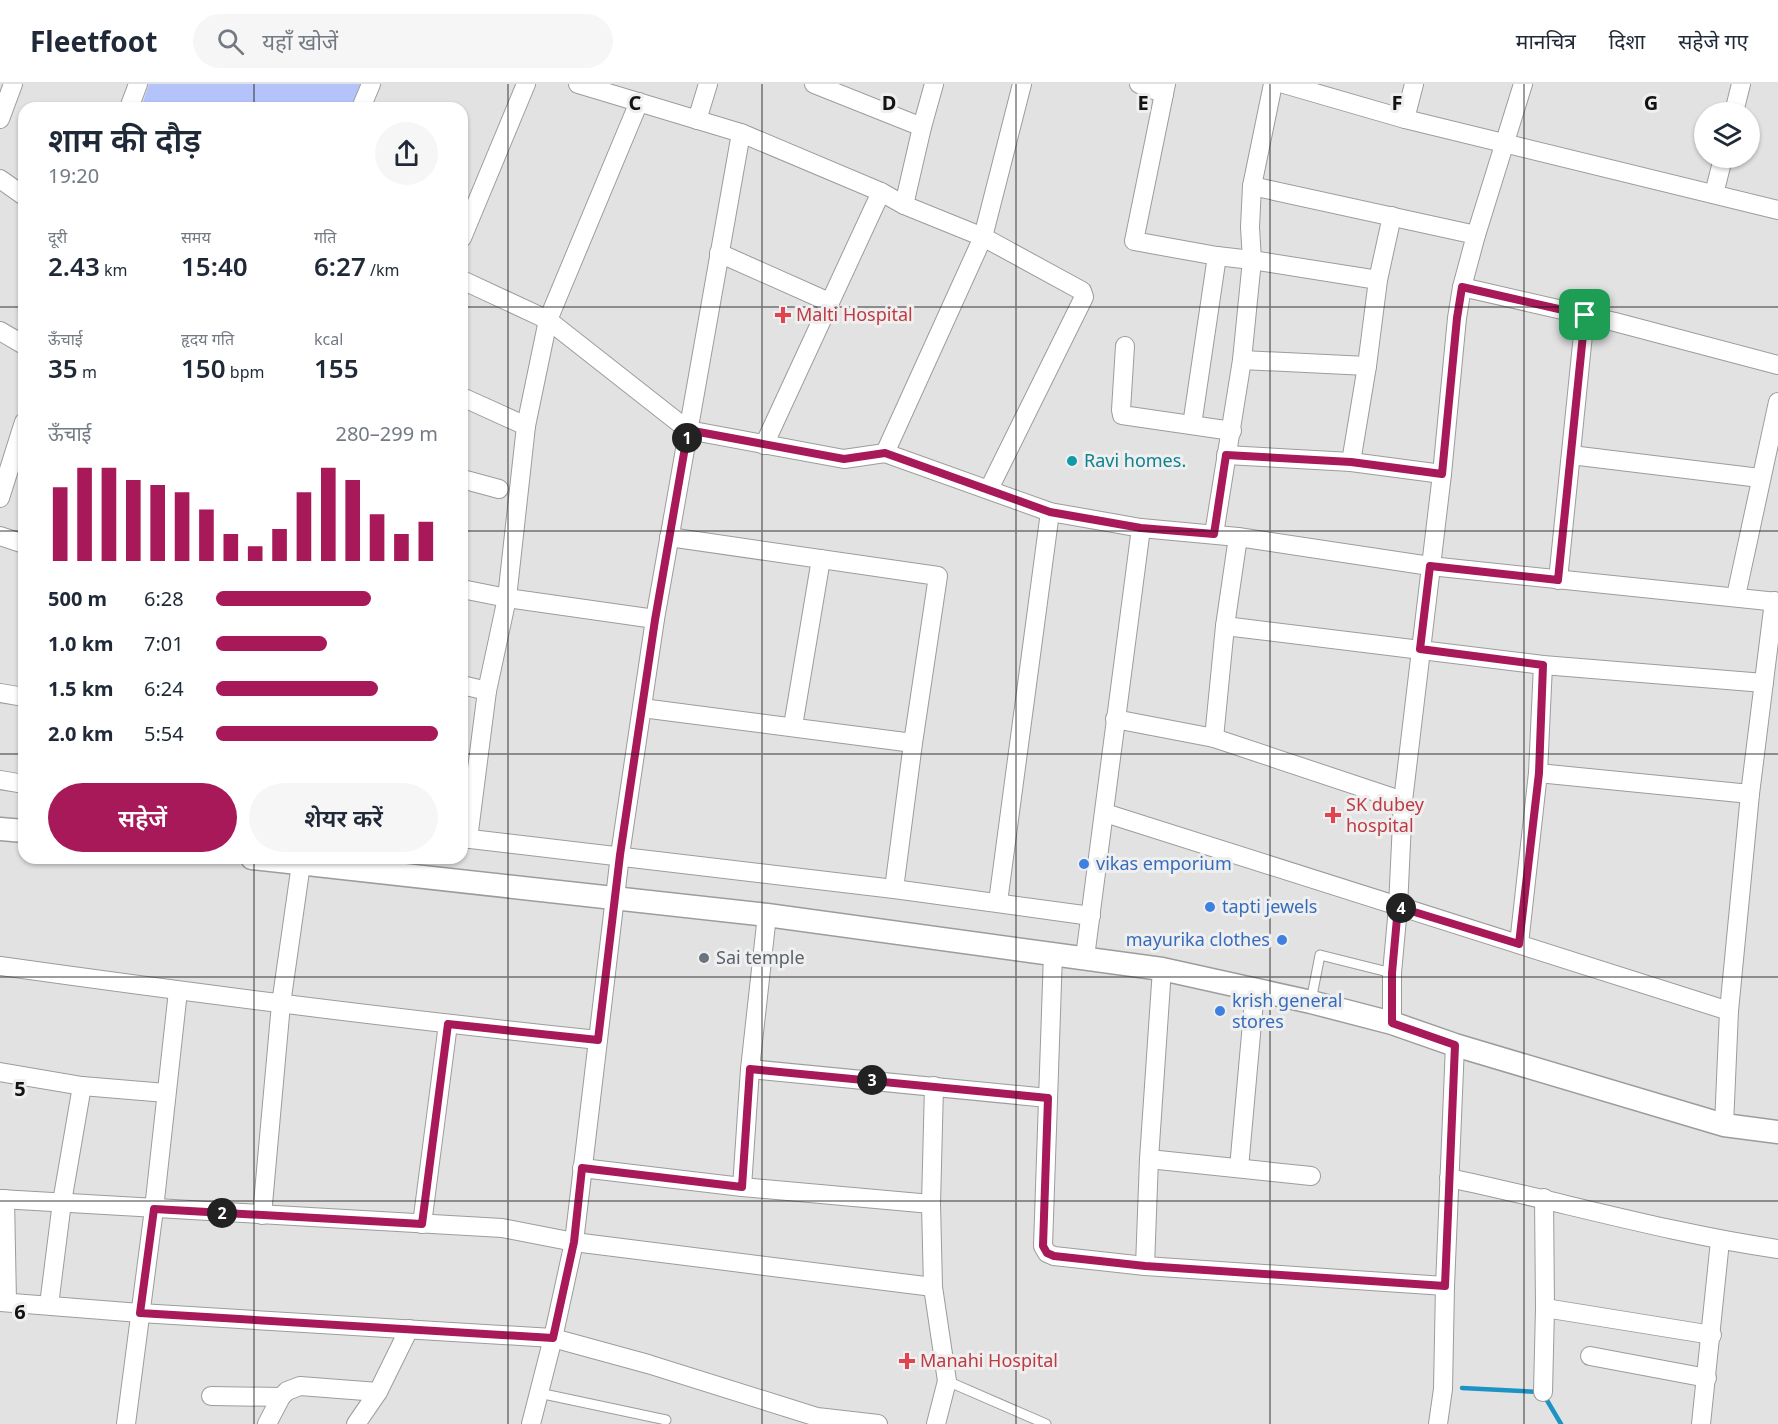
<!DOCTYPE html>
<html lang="hi">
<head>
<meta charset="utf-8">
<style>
	:root { --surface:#fff; --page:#f6f6f7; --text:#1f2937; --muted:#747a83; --line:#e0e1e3; --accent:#a81959 }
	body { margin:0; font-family:"Noto Sans","Noto Sans Devanagari",sans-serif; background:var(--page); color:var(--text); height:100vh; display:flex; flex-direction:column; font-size:22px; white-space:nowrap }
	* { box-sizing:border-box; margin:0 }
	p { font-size:20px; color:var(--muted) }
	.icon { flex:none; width:33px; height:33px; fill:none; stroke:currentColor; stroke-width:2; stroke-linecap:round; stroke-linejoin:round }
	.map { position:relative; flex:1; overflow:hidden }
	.side { position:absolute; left:18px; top:18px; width:450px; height:762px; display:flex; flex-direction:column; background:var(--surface); border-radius:18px; box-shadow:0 2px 4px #0004 }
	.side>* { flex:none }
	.buttons { position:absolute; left:1694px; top:18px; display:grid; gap:12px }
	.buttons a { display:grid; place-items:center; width:66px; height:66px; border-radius:50%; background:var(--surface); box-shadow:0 2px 4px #0004; font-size:30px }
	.pin { position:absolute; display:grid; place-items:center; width:51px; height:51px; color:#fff; margin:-26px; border-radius:12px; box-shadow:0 3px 9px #0006 }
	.km { position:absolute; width:30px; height:30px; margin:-15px; border-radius:50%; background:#222; color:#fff; font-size:16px; line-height:30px; text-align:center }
	.round { display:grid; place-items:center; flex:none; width:63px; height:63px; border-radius:32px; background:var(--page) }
	.summary { display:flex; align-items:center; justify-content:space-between; height:102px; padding:0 30px }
	h1 { font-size:33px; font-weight:600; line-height:45px }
	.stats { display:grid; grid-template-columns:repeat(3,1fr); gap:9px; height:102px; padding:6px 30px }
	.stats div { display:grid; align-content:center }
	.stats b { font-size:26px; font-weight:600 }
	.stats small { font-size:16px; font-weight:400 }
	.stats p { font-size:16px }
	.chart { height:168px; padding:12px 30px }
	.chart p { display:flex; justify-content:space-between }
	.chart svg { width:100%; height:108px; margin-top:6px; stroke:var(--accent); stroke-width:6 }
	.button { display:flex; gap:12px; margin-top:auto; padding:12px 30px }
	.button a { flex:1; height:69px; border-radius:36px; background:var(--accent); color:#fff; font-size:24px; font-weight:600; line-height:69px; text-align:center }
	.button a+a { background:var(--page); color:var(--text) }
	ul { padding:0 30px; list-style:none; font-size:20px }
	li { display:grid; grid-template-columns:96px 72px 1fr; align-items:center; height:45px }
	li i { height:15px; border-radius:8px; background:var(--accent) }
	header { display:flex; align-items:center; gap:36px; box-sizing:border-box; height:84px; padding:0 30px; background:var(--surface); border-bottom:2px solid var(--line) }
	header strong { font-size:28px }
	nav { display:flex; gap:33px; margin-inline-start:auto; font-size:21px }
	.search { width:420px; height:54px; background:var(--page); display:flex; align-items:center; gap:15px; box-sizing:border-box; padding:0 21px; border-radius:33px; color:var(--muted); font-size:22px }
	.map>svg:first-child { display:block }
	.green { fill:#b5c3fb }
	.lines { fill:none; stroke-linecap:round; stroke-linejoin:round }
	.stream { stroke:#1c93c4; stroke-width:4.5 }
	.service-casing { stroke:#9c9c9d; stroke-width:11 }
	.minor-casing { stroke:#9c9c9d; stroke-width:20 }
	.tertiary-casing { stroke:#9c9c9d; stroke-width:25 }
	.service { stroke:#fff; stroke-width:9 }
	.minor { stroke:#fff; stroke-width:18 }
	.tertiary { stroke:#fff; stroke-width:22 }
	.route-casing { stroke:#fff; stroke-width:12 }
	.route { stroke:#a81959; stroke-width:8 }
	.grid { fill:none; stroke:#131313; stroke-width:1.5; stroke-opacity:0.55 }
	.health-dot { fill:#e0444e; stroke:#efeff0; stroke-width:2 }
	.culture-dot { fill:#0f9aa8; stroke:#efeff0; stroke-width:2 }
	.shop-dot { fill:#3f7fe0; stroke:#efeff0; stroke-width:2 }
	.worship-dot { fill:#6b7280; stroke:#efeff0; stroke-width:2 }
	.labels { text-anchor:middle; stroke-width:6; stroke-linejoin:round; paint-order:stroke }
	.health-label { font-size:18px; fill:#be3a42; stroke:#efeff0; text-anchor:start }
	.culture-label { font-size:18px; fill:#0d838f; stroke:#efeff0; text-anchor:start }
	.shop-label { font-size:18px; fill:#366cbe; stroke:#efeff0; text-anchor:start }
	.worship-label { font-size:18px; fill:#5b616d; stroke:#efeff0; text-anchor:start }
	.grid-label { font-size:20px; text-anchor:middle; font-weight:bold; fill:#131313; stroke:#efeff0; stroke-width:6; stroke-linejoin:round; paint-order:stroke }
</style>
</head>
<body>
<header>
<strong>Fleetfoot</strong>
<div class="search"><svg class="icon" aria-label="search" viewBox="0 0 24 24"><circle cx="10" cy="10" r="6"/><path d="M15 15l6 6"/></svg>यहाँ खोजें</div>
<nav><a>मानचित्र</a><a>दिशा</a><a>सहेजे गए</a></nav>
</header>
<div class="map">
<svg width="1778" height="1340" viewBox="0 0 1778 1340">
	<rect width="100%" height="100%" fill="#e2e2e3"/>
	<path class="green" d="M149,0H360L351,24H141Z"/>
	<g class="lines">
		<g class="stream">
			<path d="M1462,1304L1540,1308"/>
			<path d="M1545,1313L1561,1340"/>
		</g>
		<defs>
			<g id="service">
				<path d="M1311,917L1320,871L1392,889"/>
				<path d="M947,1297L1046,1340"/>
				<path d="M539,1309L666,1336"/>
			</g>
			<g id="minor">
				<path d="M578,0L741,49L881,108L904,121L983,153L1082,207L1084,213L989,405"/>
				<path d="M814,0L922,43"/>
				<path d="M1139,0L1164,10"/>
				<path d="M1166,0L1134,157L1217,172L1252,176L1378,196"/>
				<path d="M1284,0L1405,35L1778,126"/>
				<path d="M129,24L138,0"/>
				<path d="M361,24L371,0"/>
				<path d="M1734,28L1741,0"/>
				<path d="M0,35L13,0"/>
				<path d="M1405,35L1414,0"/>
				<path d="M697,36L708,0"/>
				<path d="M0,95L24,112"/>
				<path d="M1252,102L1476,151"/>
				<path d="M1714,110L1723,74"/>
				<path d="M904,121L922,43L934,0"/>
				<path d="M462,154L526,0"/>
				<path d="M719,169L829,218"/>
				<path d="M462,196L548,236L688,346L844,375L885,369L1050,428L1141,444L1238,453L1430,482L1778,518"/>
				<path d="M1462,203L1615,238L1778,281"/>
				<path d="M0,247L24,261"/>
				<path d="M1125,262L1121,326L1122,331L1232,347"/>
				<path d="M1242,276L1367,282"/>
				<path d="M462,313L526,342"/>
				<path d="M1192,341L1217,172"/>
				<path d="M764,361L881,108"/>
				<path d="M885,369L983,153L1022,0"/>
				<path d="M1226,371L1351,378L1442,390"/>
				<path d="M1571,371L1760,394"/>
				<path d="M1351,378L1367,282L1378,196L1392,132"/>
				<path d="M462,395L499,405"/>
				<path d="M0,414L24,338"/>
				<path d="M1214,450L1242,276L1252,176L1250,143L1252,102L1273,0"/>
				<path d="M0,452L24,460"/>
				<path d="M669,453L938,492L913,659L894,805"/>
				<path d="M1558,496L1585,231"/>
				<path d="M462,505L507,514L655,535"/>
				<path d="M1736,512L1778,318"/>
				<path d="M1225,542L1543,581L1764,599"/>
				<path d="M462,601L487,607"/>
				<path d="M0,609L24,613"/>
				<path d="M642,624L913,659"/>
				<path d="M1115,635L1214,654L1403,717"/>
				<path d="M793,642L821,475"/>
				<path d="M1214,654L1225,542L1238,453"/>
				<path d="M1538,689L1750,710"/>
				<path d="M0,696L24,700"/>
				<path d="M1105,729L1729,927"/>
				<path d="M462,754L894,805L1091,832"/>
				<path d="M468,755L487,607L507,514L526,342L548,236L639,18"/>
				<path d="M998,818L1050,428"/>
				<path d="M1519,860L1538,689L1543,581"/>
				<path d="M1053,870L1043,1162L1047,1169L1054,1172L1145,1182L1445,1202"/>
				<path d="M1085,873L1141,444"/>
				<path d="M0,882C199,910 398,935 598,956"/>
				<path d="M1392,939V889L1398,823L1403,717L1442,390L1457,234L1462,203L1476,151L1523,0"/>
				<path d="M750,985L1048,1014"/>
				<path d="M0,988L82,1002L166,1009"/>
				<path d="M934,1002L931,1120L933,1203L947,1297L936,1340"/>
				<path d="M1724,1041L1729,927L1750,710L1774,517"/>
				<path d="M1149,1075L1311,1092"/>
				<path d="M582,1084L742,1103L931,1120"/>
				<path d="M1239,1084L1255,906"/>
				<path d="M1449,1094C1559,1117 1668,1149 1778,1165"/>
				<path d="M742,1103L750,985L767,831"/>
				<path d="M0,1115L502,1144L574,1158L933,1203"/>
				<path d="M5,1115L7,1218"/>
				<path d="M262,1131L281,920L301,780"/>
				<path d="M422,1140L448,940"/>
				<path d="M1145,1182L1149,1075L1162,885"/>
				<path d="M0,1218L140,1229L553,1254L648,1280L817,1333L878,1340"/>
				<path d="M49,1221L62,1118L82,1002"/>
				<path d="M1545,1224L1712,1251"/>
				<path d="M1590,1272L1707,1294"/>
				<path d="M1543,1308L1545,1224L1544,1114"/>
				<path d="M211,1312L281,1313L287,1307L300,1302L378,1308"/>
				<path d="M126,1340L154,1125L178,907"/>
				<path d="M267,1340L281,1313"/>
				<path d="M356,1340L378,1308L409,1245"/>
				<path d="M531,1340L553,1254L574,1158L620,771L655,535L741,49"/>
				<path d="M1438,1340L1443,1305L1445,1202L1455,961"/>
				<path d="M1701,1340L1720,1157"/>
			</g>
			<g id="tertiary">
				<path d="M0,745L24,747"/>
				<path d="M252,774L767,831L1162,885L1311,918L1392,939L1455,961L1724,1041L1778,1048"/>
			</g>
		</defs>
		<use href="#service" class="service-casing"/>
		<use href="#minor" class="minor-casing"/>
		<use href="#tertiary" class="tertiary-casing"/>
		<use href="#service" class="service"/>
		<use href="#minor" class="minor"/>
		<use href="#tertiary" class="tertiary"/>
	</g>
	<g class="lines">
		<defs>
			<path id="route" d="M1462,203L1585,231L1558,496L1430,482L1420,565L1543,581L1539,689L1519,860L1398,823L1392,889V939L1455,961L1445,1202L1145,1182L1054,1172L1047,1169L1043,1162L1048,1014L750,985L742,1103L582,1084L574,1158L553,1254L140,1229L154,1125L422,1140L448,940L598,956L620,771L655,536L688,346L844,375L885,369L1050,428L1141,444L1214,450L1226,371L1351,378L1442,390L1457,234Z"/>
		</defs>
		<use href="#route" class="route-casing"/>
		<use href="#route" class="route"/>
	</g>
	<path class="grid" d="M254,0V24M508,0V1340M762,0V1340M1016,0V1340M1270,0V1340M1524,0V1340M0,223H24M462,223H1778M0,447H24M462,447H1778M0,670H24M462,670H1778M254,774V1340M0,893H1778M0,1117H1778"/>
	<g class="health-dot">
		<path d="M780 222h6v6h6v6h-6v6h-6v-6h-6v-6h6z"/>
		<path d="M1330 722h6v6h6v6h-6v6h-6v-6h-6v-6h6z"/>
		<path d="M904 1268h6v6h6v6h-6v6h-6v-6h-6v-6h6z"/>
	</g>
	<circle class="culture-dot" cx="1072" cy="377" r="6"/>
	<g class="shop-dot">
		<circle cx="1084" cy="780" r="6"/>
		<circle cx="1210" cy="823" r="6"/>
		<circle cx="1282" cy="856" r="6"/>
		<circle cx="1220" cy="927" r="6"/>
	</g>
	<circle class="worship-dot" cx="704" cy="874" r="6"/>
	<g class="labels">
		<g class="health-label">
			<text x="796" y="237">Malti Hospital</text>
			<text x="1346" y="727">SK dubey<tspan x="1346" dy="21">hospital</tspan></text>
			<text x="920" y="1283">Manahi Hospital</text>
		</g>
		<g class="culture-label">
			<text x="1084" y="383">Ravi homes.</text>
		</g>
		<g class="shop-label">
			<text x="1096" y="786">vikas emporium</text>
			<text x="1222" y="829">tapti jewels</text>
			<text x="1270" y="862" text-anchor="end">mayurika clothes</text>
			<text x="1232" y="923">krish general<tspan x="1232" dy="21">stores</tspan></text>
		</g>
		<g class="worship-label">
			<text x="716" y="880">Sai temple</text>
		</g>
	</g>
	<g class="grid-label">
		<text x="635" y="26">C</text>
		<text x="889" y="26">D</text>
		<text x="1143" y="26">E</text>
		<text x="1397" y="26">F</text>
		<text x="1651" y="26">G</text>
		<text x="20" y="1012">5</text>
		<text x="20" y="1235">6</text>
	</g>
</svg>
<div class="buttons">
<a><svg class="icon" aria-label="layers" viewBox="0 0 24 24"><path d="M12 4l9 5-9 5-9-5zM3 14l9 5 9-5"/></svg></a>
</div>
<div class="pin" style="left:1585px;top:231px;background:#1e9e55"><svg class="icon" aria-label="arrive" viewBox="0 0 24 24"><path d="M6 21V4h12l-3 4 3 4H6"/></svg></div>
<b class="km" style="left:687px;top:354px">1</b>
<b class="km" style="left:222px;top:1129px">2</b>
<b class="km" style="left:872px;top:996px">3</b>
<b class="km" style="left:1401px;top:824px">4</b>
<section class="side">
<div class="summary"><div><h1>शाम की दौड़</h1><p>19:20</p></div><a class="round"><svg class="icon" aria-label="share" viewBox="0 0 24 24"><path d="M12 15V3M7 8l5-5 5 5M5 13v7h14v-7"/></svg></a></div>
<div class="stats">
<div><p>दूरी</p><b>2.43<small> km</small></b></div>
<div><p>समय</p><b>15:40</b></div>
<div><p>गति</p><b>6:27<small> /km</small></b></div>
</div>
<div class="stats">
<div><p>ऊँचाई</p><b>35<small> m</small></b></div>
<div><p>हृदय गति</p><b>150<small> bpm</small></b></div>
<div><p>kcal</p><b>155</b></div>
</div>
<div class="chart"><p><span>ऊँचाई</span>280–299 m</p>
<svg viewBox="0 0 160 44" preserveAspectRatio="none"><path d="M5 44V14M15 44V6M25 44V6M35 44V11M45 44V13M55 44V16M65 44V23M75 44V33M85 44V38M95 44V31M105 44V16M115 44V6M125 44V11M135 44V25M145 44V33M155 44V28"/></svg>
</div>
<ul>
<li><b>500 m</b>6:28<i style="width:70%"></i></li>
<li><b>1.0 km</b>7:01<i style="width:50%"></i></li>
<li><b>1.5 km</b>6:24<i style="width:73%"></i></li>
<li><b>2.0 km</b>5:54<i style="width:100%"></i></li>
</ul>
<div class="button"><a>सहेजें</a><a>शेयर करें</a></div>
</section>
</div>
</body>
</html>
